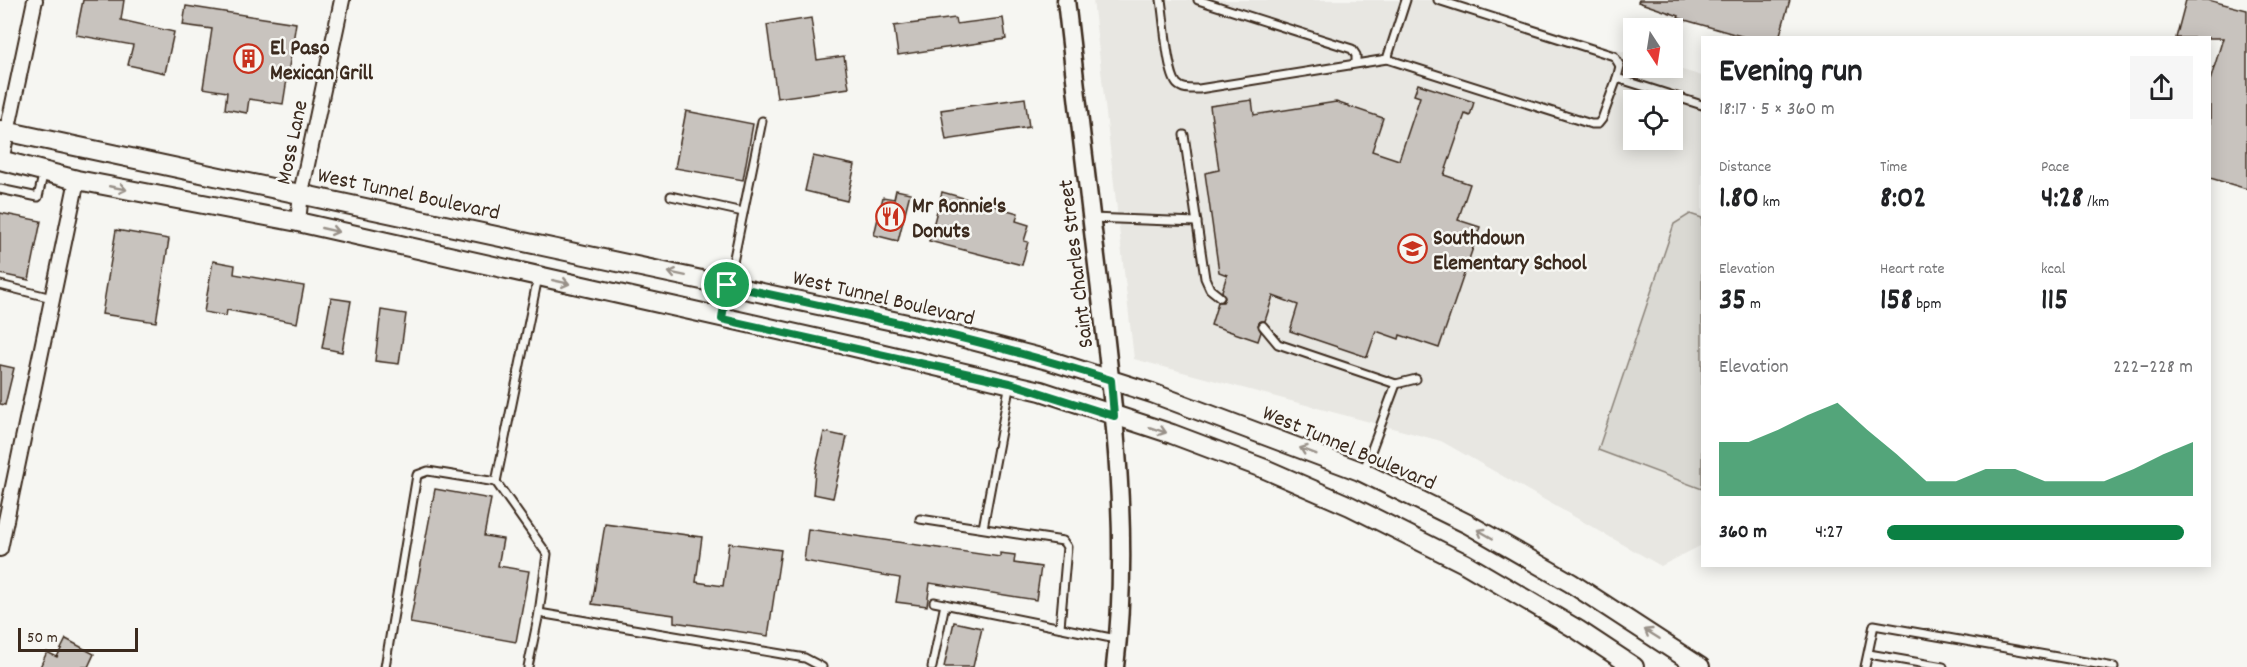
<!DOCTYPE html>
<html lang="en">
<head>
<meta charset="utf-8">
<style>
	:root { --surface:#fff; --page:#f6f6f6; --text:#202124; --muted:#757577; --accent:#0b8043 }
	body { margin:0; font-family:Dekko,sans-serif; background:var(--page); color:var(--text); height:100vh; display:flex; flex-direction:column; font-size:22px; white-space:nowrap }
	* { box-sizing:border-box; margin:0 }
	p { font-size:20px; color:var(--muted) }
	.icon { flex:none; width:33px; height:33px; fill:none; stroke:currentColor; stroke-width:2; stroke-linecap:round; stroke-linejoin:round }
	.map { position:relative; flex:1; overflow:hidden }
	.panel { position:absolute; left:1701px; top:36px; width:510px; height:531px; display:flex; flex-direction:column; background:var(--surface); border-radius:0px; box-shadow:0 3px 15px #0003 }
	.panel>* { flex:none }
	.needle { width:39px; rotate:168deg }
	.controls { position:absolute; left:1623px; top:18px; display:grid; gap:12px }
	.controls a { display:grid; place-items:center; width:60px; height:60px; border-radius:0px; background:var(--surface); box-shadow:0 3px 15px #0003; font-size:30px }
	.scale { position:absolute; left:18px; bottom:15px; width:120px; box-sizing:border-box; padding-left:6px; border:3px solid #3b2a1e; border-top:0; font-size:16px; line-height:21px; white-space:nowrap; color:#3b2a1e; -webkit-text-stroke:4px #f6f6f2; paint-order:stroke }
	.pin { position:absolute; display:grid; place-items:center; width:51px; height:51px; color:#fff; margin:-26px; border:3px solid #fff; border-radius:50%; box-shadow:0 2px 6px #0007 }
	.round { display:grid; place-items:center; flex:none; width:63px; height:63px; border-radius:0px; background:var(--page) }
	.overview { display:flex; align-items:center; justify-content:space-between; height:102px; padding:0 18px }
	h1 { font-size:33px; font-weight:800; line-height:45px }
	.figures { display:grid; grid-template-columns:repeat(3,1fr); gap:9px; height:102px; padding:6px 18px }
	.figures div { display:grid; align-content:center }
	.figures b { font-size:30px; font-weight:800 }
	.figures small { font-size:16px; font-weight:400 }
	.figures p { font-size:16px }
	.chart { height:168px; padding:12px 18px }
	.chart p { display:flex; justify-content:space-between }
	.chart svg { width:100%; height:108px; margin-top:6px; fill:var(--accent); opacity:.7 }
	ul { padding:0 18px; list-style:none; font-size:20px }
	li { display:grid; grid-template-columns:96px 72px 1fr; align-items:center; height:45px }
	li i { height:15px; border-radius:8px; background:var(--accent) }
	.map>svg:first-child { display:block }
	.built { fill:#e8e7e2; fill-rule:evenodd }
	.green { fill:#dad9d3; stroke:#8a8278; stroke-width:1.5 }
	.building { fill:#c8c3be; stroke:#3b2a1e; stroke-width:1.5 }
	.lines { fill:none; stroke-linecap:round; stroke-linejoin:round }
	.service-casing { stroke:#3b2a1e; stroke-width:11 }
	.minor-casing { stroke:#3b2a1e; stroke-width:18 }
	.tertiary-casing { stroke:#3b2a1e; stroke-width:21 }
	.secondary-casing { stroke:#3b2a1e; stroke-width:22 }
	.service { stroke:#f6f6f2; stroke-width:7 }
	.minor { stroke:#f6f6f2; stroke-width:14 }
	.tertiary { stroke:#f6f6f2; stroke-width:16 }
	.secondary { stroke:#f6f6f2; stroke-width:18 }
	.oneway { stroke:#989088 }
	.route-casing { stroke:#fff; stroke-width:12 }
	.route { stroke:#0b8043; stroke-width:8 }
	.labels { text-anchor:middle; stroke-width:5; stroke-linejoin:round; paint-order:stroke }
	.poi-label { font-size:22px; font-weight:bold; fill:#3b2a1e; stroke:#f6f6f2; text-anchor:start }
	.street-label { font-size:22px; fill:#3b2a1e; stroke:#f6f6f2 }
</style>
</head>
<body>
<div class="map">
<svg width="2247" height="667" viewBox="0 0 2247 667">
	<rect width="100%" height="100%" fill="#f6f6f2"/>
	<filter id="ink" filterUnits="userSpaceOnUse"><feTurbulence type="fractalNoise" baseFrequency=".0167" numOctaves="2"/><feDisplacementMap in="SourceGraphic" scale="12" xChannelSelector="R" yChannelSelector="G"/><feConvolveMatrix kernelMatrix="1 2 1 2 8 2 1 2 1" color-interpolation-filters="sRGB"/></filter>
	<g filter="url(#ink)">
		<path class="built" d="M1093,0H1453L1633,55L1634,68L1673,67L1702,76V545L1661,566L1441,441L1134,359ZM1634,100H1672V140H1634Z"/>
		<path class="green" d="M1690,214L1702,218V489L1598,450L1674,224Z"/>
		<g class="building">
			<path d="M83,0H124L121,20L174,32L165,73L128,65L133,45L76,35Z"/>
			<path d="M1639,0H1790L1779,38H1748L1678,18L1679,16L1638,2Z"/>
			<path d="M2186,0H2208L2247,10V189L2210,178V81L2223,38H2176Z"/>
			<path d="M186,6L296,23L283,104L249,99L247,113L225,109L227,92L203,88L212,29L183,25Z"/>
			<path d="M811,18L817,60L844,56L849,88L777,98L767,25Z"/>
			<path d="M955,18L956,24L1003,18L1006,39L898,55L894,26Z"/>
			<path d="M1418,84L1474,102L1470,116L1465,114L1444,175L1470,184L1458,220L1480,227L1439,348L1400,335L1399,339L1376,331L1367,357L1290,331L1298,305L1273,296L1265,321H1260L1258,325L1261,332L1258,341L1211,325L1218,302H1223L1225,298L1222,291L1227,275L1219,272L1205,173L1219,170L1210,106L1252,100L1254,115L1336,102L1383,118L1372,151L1399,160L1420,97L1414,95Z"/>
			<path d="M1025,98L1029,127L946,140L941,110Z"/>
			<path d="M686,111L753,124L743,180L675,168Z"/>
			<path d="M813,156L855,165L847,201L805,191Z"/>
			<path d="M896,190L910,193L898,241L874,235L883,197L894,199Z"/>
			<path d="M942,192L1018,213L1016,221L1029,225L1024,241L1028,242L1022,265L929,241Z"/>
			<path d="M0,213L41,221L29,280L0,274Z"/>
			<path d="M116,230L169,239L156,322L102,314Z"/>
			<path d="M213,261L235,265L234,274L304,286L297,323L227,310L226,316L204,312Z"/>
			<path d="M331,298L351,301L342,352L322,348Z"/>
			<path d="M381,310L406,314L399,364L375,361Z"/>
			<path d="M0,365L14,368L5,405L0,404Z"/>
			<path d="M824,432L847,437L833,498L813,494L815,472Z"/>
			<path d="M435,489L491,499L484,536L503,539L498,566L529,571L516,642L410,623Z"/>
			<path d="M605,524L702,537L696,582L723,586L729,543L781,550L768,636L674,622V615L592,604Z"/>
			<path d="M808,529L1000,557V553L1015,555L1014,563L1041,567L1036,600L930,583L927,606L896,602L900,578L804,561Z"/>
			<path d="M954,622L982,628L973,667H944Z"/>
			<path d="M66,639L94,654L88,667H40L47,652L57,657Z"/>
		</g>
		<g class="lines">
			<defs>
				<g id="service">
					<path d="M1161,0C1164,17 1167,72 1177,84C1183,90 1191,89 1199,89L1387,59L1406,0"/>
					<path d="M1198,0L1352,49L1356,55V63"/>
					<path d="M1438,0L1614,56L1620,66L1617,78L1702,105"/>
					<path d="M1387,59L1591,124H1598L1602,119L1617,78"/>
					<path d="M1184,135L1205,278L1210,289L1220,297"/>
					<path d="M0,189L38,197L44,171"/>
					<path d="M671,196L743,212"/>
					<path d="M1091,218L1197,222"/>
					<path d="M0,285L52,298"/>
					<path d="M722,316L762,121"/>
					<path d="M1263,326L1278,344L1396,384L1364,470"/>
					<path d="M1396,384L1416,379"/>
					<path d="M496,482L538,277"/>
					<path d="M920,519L1063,541L1067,547L1060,627"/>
					<path d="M983,528L1010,383"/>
					<path d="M934,602L1116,639"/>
					<path d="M539,613L805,658L822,667"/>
					<path d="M1869,654L1943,667"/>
					<path d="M385,667L417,475L428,471L496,482L547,554L539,613L528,667"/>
					<path d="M932,667L945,604"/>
					<path d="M1865,667L1874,625L2114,667"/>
				</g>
				<g id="minor">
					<path d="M1,161L35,0"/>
					<path d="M298,222L301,193L342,0"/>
					<path d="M0,549L77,180"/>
				</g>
				<path id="tertiary" d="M1066,0C1077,97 1088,193 1100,290C1115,415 1130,541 1115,667"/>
				<g id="secondary">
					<path d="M0,130L926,328L1048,360L1152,393L1360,471L1468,524L1571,583L1700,667"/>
					<path d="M0,160L77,180L298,222L850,346L1041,391L1172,434L1265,469L1350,506L1464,563L1578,630L1634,667"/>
				</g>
			</defs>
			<use href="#service" class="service-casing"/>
			<use href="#minor" class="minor-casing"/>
			<use href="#tertiary" class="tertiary-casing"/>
			<use href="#secondary" class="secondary-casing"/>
			<use href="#service" class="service"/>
			<use href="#minor" class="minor"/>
			<use href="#tertiary" class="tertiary"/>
			<use href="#secondary" class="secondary"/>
		</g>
		<defs><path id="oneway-shaft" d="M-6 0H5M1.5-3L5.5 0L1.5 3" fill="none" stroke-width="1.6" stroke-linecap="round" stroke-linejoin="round" transform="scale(1.5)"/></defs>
		<g class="oneway">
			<use href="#oneway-shaft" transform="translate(118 188) rotate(11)"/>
			<use href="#oneway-shaft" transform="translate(330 230) rotate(13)"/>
			<use href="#oneway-shaft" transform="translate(677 274) rotate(-168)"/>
			<use href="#oneway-shaft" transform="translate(561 282) rotate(13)"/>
			<use href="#oneway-shaft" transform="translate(1158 430) rotate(18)"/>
			<use href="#oneway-shaft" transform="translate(1308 451) rotate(-159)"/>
			<use href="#oneway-shaft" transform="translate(1485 534) rotate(-150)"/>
			<use href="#oneway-shaft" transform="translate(1652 634) rotate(-148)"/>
		</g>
	</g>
	<g class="lines" filter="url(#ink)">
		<defs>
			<path id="route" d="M727,285C856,313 985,340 1111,380L1114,416L1010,383L722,319Z"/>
		</defs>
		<use href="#route" class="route-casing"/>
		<use href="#route" class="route"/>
	</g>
	<defs>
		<symbol id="building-ring" viewBox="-11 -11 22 22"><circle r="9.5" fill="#f6f6f2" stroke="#c8321e" stroke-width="1.5"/><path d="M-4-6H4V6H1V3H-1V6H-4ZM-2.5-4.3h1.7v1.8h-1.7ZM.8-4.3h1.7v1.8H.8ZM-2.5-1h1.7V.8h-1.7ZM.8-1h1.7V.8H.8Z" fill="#c8321e"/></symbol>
		<symbol id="restaurant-ring" viewBox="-11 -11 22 22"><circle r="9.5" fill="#f6f6f2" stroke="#c8321e" stroke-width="1.5"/><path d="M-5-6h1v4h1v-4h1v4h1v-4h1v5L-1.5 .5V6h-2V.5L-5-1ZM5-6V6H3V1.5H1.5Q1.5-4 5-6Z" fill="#c8321e"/></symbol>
		<symbol id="school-ring" viewBox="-11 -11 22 22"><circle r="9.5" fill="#f6f6f2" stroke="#c8321e" stroke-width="1.5"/><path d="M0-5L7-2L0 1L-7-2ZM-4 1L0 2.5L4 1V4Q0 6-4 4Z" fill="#c8321e"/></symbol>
	</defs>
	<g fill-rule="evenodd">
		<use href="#building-ring" x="232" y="42" width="33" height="33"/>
		<use href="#restaurant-ring" x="874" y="200" width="33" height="33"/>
		<use href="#school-ring" x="1396" y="232" width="33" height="33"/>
	</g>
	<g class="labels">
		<g class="poi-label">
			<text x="270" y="54">El Paso<tspan x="270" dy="25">Mexican Grill</tspan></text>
			<text x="912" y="212">Mr Ronnie's<tspan x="912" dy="25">Donuts</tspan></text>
			<text x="1433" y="244">Southdown<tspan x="1433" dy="25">Elementary School</tspan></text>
		</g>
		<g class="street-label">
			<text transform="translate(290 142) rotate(-78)" y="8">Moss Lane</text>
			<text transform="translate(409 192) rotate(12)" y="8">West Tunnel Boulevard</text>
			<text transform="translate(1074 264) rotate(-97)" y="8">Saint Charles Street</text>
			<text transform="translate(884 296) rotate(13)" y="8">West Tunnel Boulevard</text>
			<text transform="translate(1350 446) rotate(23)" y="8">West Tunnel Boulevard</text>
		</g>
	</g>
</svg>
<div class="controls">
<a><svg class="needle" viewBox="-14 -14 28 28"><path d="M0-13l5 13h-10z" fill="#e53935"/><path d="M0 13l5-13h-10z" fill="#757577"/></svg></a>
<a><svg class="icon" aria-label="locate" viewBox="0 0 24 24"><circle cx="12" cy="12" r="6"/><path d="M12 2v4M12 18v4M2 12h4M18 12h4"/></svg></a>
</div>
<div class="scale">50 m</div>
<div class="pin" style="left:727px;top:285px;background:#1e9e55"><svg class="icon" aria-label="arrive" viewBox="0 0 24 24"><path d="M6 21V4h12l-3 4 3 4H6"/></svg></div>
<section class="panel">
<div class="overview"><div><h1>Evening run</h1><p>18:17 · 5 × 360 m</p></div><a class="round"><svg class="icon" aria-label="share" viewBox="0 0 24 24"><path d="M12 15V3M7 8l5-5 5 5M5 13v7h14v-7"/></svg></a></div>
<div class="figures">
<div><p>Distance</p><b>1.80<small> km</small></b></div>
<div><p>Time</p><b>8:02</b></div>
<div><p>Pace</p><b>4:28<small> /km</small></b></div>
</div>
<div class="figures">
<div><p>Elevation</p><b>35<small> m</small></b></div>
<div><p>Heart rate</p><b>158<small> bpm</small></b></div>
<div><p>kcal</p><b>115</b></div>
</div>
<div class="chart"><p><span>Elevation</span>222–228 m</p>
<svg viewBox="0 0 160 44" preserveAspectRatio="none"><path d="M0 44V22L10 22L20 17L30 11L40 6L50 17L60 27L70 38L80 38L90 33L100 33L110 38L120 38L130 38L140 33L150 27L160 22V44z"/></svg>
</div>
<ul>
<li><b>360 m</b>4:27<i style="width:97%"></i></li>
</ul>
</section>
</div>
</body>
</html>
